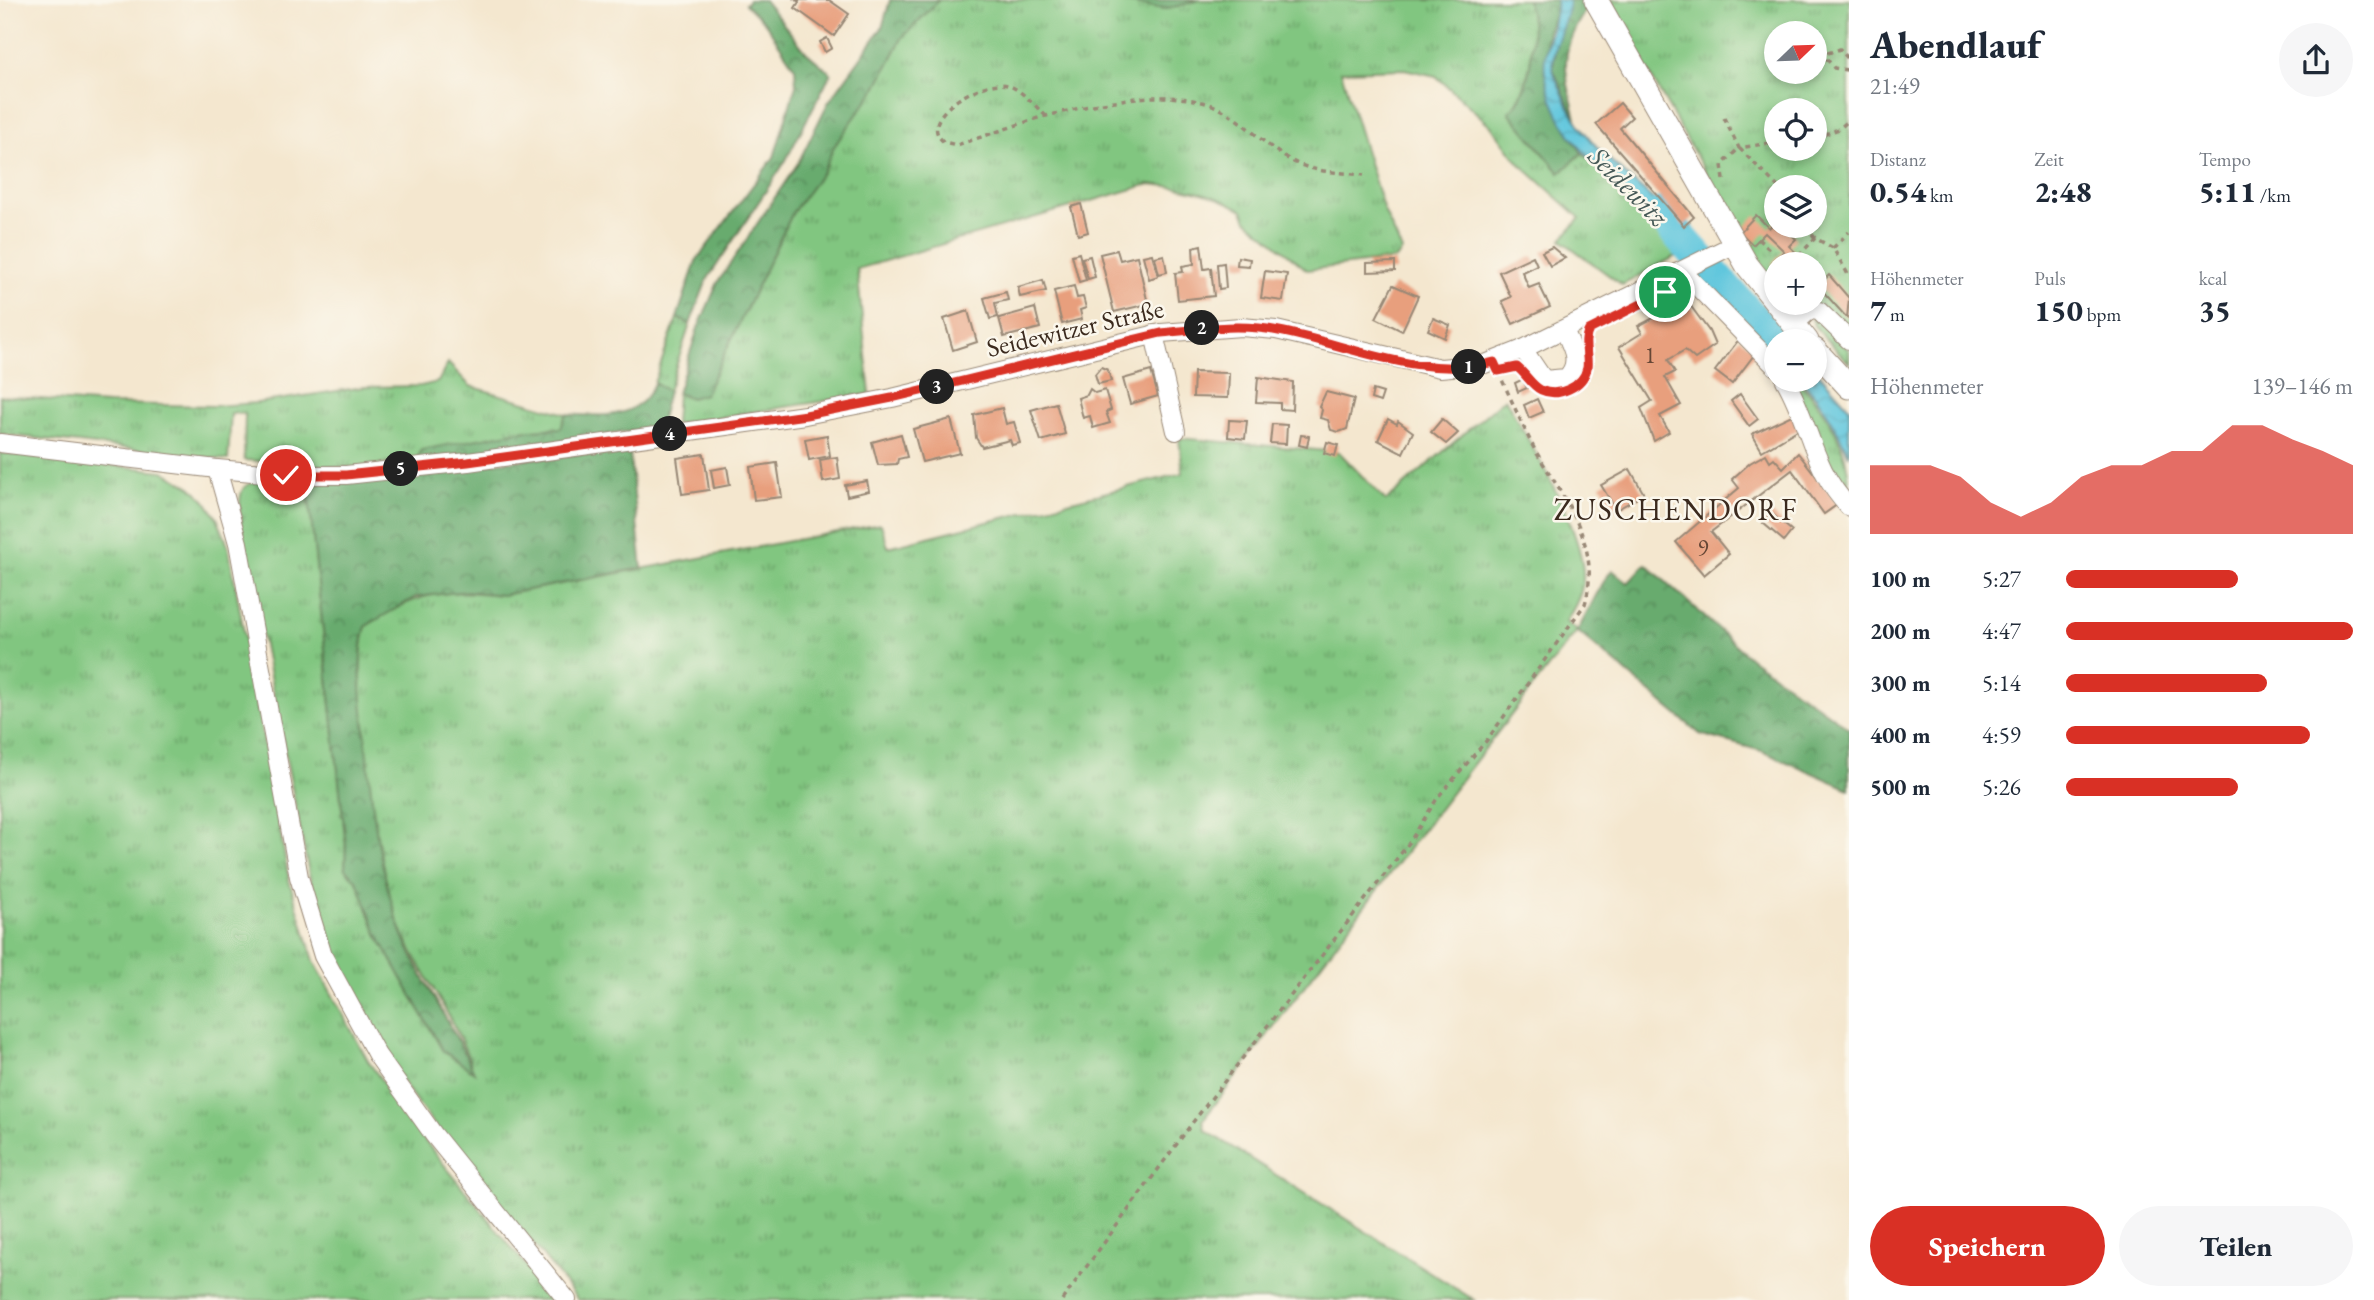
<!DOCTYPE html>
<html lang="de">
<head>
<meta charset="utf-8">
<style>
	:root { --surface:#fff; --page:#f6f6f7; --text:#1f2937; --muted:#747a83; --accent:#d93025 }
	body { margin:0; font-family:"EB Garamond",serif; background:var(--page); color:var(--text); height:100vh; display:flex; flex-direction:column; font-size:26px; white-space:nowrap }
	* { box-sizing:border-box; margin:0 }
	p { font-size:23px; color:var(--muted) }
	.icon { flex:none; width:38px; height:38px; fill:none; stroke:currentColor; stroke-width:2; stroke-linecap:round; stroke-linejoin:round }
	.map { position:relative; flex:1; overflow:hidden }
	.sheet { display:flex; flex-direction:column; background:var(--surface); width:525px }
	.sheet>* { flex:none }
	.needle { width:46px; rotate:67deg }
	.tools { position:absolute; left:1764px; top:21px; display:grid; gap:14px }
	.tools a { display:grid; place-items:center; width:63px; height:63px; border-radius:50%; background:var(--surface); box-shadow:0 4px 10px #0003; font-size:35px }
	.pin { position:absolute; display:grid; place-items:center; width:60px; height:60px; color:#fff; margin:-30px; border:4px solid #fff; border-radius:50%; box-shadow:0 2px 7px #0007 }
	.km { position:absolute; width:35px; height:35px; margin:-18px; border-radius:50%; background:#222; color:#fff; font-size:19px; line-height:35px; text-align:center }
	.round { display:grid; place-items:center; flex:none; width:74px; height:74px; border-radius:37px; background:var(--page) }
	.head { display:flex; align-items:center; justify-content:space-between; height:119px; padding:0 21px }
	h1 { font-size:38px; font-weight:800; line-height:52px }
	.stats { display:grid; grid-template-columns:repeat(3,1fr); gap:10px; height:119px; padding:7px 21px }
	.stats div { display:grid; align-content:center }
	.stats b { font-size:30px; font-weight:800 }
	.stats small { font-size:19px; font-weight:400 }
	.stats p { font-size:19px }
	.chart { height:196px; padding:14px 21px }
	.chart p { display:flex; justify-content:space-between }
	.chart svg { width:100%; height:126px; margin-top:7px; fill:var(--accent); opacity:.7 }
	.action { display:flex; gap:14px; margin-top:auto; padding:14px 21px }
	.action a { flex:1; height:80px; border-radius:42px; background:var(--accent); color:#fff; font-size:28px; font-weight:800; line-height:80px; text-align:center }
	.action a+a { background:var(--page); color:var(--text) }
	ul { padding:0 21px; list-style:none; font-size:23px }
	li { display:grid; grid-template-columns:112px 84px 1fr; align-items:center; height:52px }
	li i { height:18px; border-radius:9px; background:var(--accent) }
	main { display:flex; flex:1; min-height:0 }
	.map>svg:first-child { display:block }
	.grass { fill:url(#grass-tufts); stroke:#5e784f; stroke-width:2; fill-rule:evenodd }
	.forest { fill:url(#forest-crowns); stroke:#526a46; stroke-width:2 }
	.water { fill:url(#water-waves); stroke:#4d787e; stroke-width:2 }
	.lines { fill:none; stroke-linecap:round; stroke-linejoin:round }
	.river { stroke:#5fc6dd; stroke-width:33 }
	.building { fill:#e89f7d }
	.minor-casing { stroke:#988876; stroke-width:20 }
	.major-casing { stroke:#988876; stroke-width:25 }
	.path { stroke:#988876; stroke-width:3.5; stroke-dasharray:5 5; stroke-linecap:butt }
	.minor { stroke:#fff; stroke-width:18 }
	.major { stroke:#fff; stroke-width:23 }
	.route-casing { stroke:#fff; stroke-width:14 }
	.route { stroke:#d93025; stroke-width:9 }
	.labels { text-anchor:middle; stroke-width:5; stroke-linejoin:round; paint-order:stroke }
	.number-label { font-size:23px; fill:#664736 }
	.street-label { font-size:26px; fill:#3b2a1e; stroke:#fbf7ec }
	.water-label { font-size:28px; font-style:italic; fill:#465957; stroke:#fbf7ec }
	.quarter-label { font-size:30px; letter-spacing:2px; fill:#3b2a1e; stroke:#fbf7ec }
</style>
</head>
<body>
<main>
<div class="map">
<svg width="1849" height="1300" viewBox="0 0 1849 1300">
	<defs>
		<pattern id="grass-tufts" width="24" height="20" patternUnits="userSpaceOnUse" patternTransform="scale(1.75)"><rect width="24" height="20" fill="#81c680"/><path d="M3 7l-1-3M5 7V3M7 7l1-3M15 17l-1-3M17 17v-4M19 17l1-3" fill="none" stroke="#6ba168"/></pattern>
		<pattern id="forest-crowns" width="20" height="18" patternUnits="userSpaceOnUse" patternTransform="scale(1.75)"><rect width="20" height="18" fill="#68ab6e"/><path d="M2 6a3 3 0 1 1 6 0M12 15a3 3 0 1 1 6 0" fill="none" stroke="#578b5a"/></pattern>
		<pattern id="water-waves" width="16" height="10" patternUnits="userSpaceOnUse" patternTransform="scale(1.75)"><rect width="16" height="10" fill="#5fc6dd"/><path d="M0 5q4-4 8 0t8 0" fill="none" stroke="#53aabd"/></pattern>
	</defs>
	<rect width="100%" height="100%" fill="#fbf7ec"/>
	<filter id="ink" filterUnits="userSpaceOnUse"><feTurbulence type="fractalNoise" baseFrequency=".0143" numOctaves="2"/><feDisplacementMap in="SourceGraphic" scale="14" xChannelSelector="R" yChannelSelector="G"/><feConvolveMatrix kernelMatrix="1 2 1 2 8 2 1 2 1" color-interpolation-filters="sRGB"/></filter>
	<filter id="wash" filterUnits="userSpaceOnUse"><feTurbulence type="fractalNoise" baseFrequency=".00686" numOctaves="4" result="noise"/><feDisplacementMap in="SourceGraphic" scale="28" xChannelSelector="R" yChannelSelector="G"/><feGaussianBlur stdDeviation="1.57" result="paint"/><feColorMatrix in="noise" values="0 0 0 0 0 0 0 0 0 0 0 0 0 0 0 0 0 1.4 0 .05"/><feComposite in="paint" operator="in"/></filter>
	<g filter="url(#wash)">
		<rect width="100%" height="100%" fill="#f4e7cf"/>
		<g class="grass">
			<path d="M939,0H1110L1166,9L1199,0H1527C1537,31 1533,88 1509,112L1560,173L1582,153L1639,206L1682,253L1622,285L1561,240L1580,218L1519,163L1492,127L1436,76L1404,69L1341,71L1383,208L1402,251L1396,259L1307,270L1247,220L1243,210C1212,193 1185,187 1150,184L857,269L870,394L675,424L677,393L691,398L705,393L793,212L823,171L834,145L876,88L902,38Z"/>
			<path d="M1611,0H1849V334L1822,305L1796,313L1787,303H1815V264H1776V289L1760,268L1653,80ZM1776,33H1815V72H1776ZM1776,110H1815V149H1776ZM1776,187H1815V226H1776Z"/>
			<path d="M677,318L690,324L668,391L654,383Z"/>
			<path d="M1812,319L1819,320L1849,350V363L1814,326Z"/>
			<path d="M448,363L470,386L566,414L561,428L519,431L417,461L350,468L244,460L245,414L231,413L228,460L0,434V396L108,404L214,406L257,403L364,387L421,386L438,382Z"/>
			<path d="M1793,380H1798C1826,411 1849,445 1849,488L1830,479Z"/>
			<path d="M1505,398C1527,440 1593,542 1582,587C1580,599 1572,611 1566,622L1577,631C1449,792 1327,957 1203,1120L1205,1130L1474,1300H578C515,1217 438,1141 383,1052C349,996 325,937 309,874L244,544C235,477 236,478 302,484L309,499L346,846L345,869L357,881L378,936L443,1051L473,1071C458,1022 422,976 401,929C376,872 349,684 366,626C415,593 444,588 502,595L881,524L888,547L1183,473L1179,438L1339,452L1386,501Z"/>
			<path d="M0,453L163,471L191,487L205,500L217,518L228,545L289,880L314,961L368,1061L424,1140L554,1300H0Z"/>
		</g>
		<g class="forest">
			<path d="M749,0H764L806,52L831,73L785,162L707,280L690,324L677,318L696,261L774,157L796,85L795,68L765,23L745,4Z"/>
			<path d="M890,0H939L902,38L876,88L835,145L823,171L793,212L705,394L691,398L677,393L698,328L718,282L798,163L828,103L882,28Z"/>
			<path d="M1110,0H1199L1166,9Z"/>
			<path d="M1527,0H1556C1558,13 1549,24 1547,36C1541,79 1558,119 1582,153L1560,173L1509,112C1534,91 1536,29 1527,0Z"/>
			<path d="M1569,0H1584L1588,7C1556,53 1565,72 1577,123L1553,69L1557,35Z"/>
			<path d="M654,383L668,391L660,423L655,428L417,461L421,450L519,431L561,428L566,414C600,416 639,421 654,383Z"/>
			<path d="M629,448L642,568L502,595L467,591L416,597L366,626C356,659 362,697 365,731C371,796 377,863 399,925C418,976 451,1022 474,1072L443,1051L378,936L357,881L345,869L346,846L309,499L302,484Z"/>
			<path d="M1646,564L1750,658L1849,728V789L1762,751L1700,734L1577,631C1590,610 1596,590 1612,570L1628,583Z"/>
		</g>
		<g class="water">
			<path d="M1556,0H1569C1570,16 1552,44 1553,67C1553,75 1559,84 1562,92C1587,158 1653,188 1694,243L1682,253C1668,238 1654,221 1638,206C1596,164 1556,136 1545,73C1541,48 1559,18 1556,0Z"/>
			<path d="M1727,280L1790,341H1776V353L1716,289Z"/>
			<path d="M1815,369L1849,407V456C1836,427 1824,403 1801,380H1815Z"/>
		</g>
		<g class="lines">
			<path class="river" d="M1660,214L1776,344"/>
		</g>
		<g id="blocks">
			<g class="building">
				<path d="M796,0H829L849,14L834,36L795,8L799,2Z"/>
				<path d="M827,38L832,48L825,52L820,42Z"/>
				<path d="M1620,103L1632,117L1620,128L1694,217L1684,226L1596,124Z"/>
				<path d="M1081,204L1088,232L1078,235L1071,207Z"/>
				<path d="M1756,215L1769,228L1776,221V226H1783L1796,239L1789,246L1808,264H1776V267L1772,264L1784,251L1765,233L1753,245L1740,232Z"/>
				<path d="M1201,245L1204,269L1211,268L1214,296L1178,300L1175,273L1183,272L1182,266L1194,264L1193,247Z"/>
				<path d="M1552,247L1565,258L1550,266L1542,252Z"/>
				<path d="M1117,250L1120,260L1137,256L1148,304L1114,312L1100,254Z"/>
				<path d="M1079,253L1086,280L1079,282L1072,255Z"/>
				<path d="M1152,254L1158,276L1149,279L1143,256Z"/>
				<path d="M1164,255L1167,272L1159,274L1155,257Z"/>
				<path d="M1090,256L1095,277L1088,279L1082,258Z"/>
				<path d="M1533,256L1537,265L1522,272L1529,288L1539,284L1550,307L1513,324L1502,301L1511,297L1499,272Z"/>
				<path d="M1238,257L1250,259L1249,266L1237,265Z"/>
				<path d="M1395,262V271L1367,272V263Z"/>
				<path d="M1224,263L1226,288L1219,289L1217,264Z"/>
				<path d="M1265,271L1287,274L1283,301L1261,298Z"/>
				<path d="M1829,275L1849,298L1847,318L1818,286Z"/>
				<path d="M1043,280L1046,291L1020,297L1018,287Z"/>
				<path d="M1393,285L1418,296L1402,331L1376,318Z"/>
				<path d="M1074,286L1077,298L1083,297L1086,308L1080,310L1082,319L1062,324L1054,291Z"/>
				<path d="M1006,292L1008,300L995,303L998,317L990,319L984,298Z"/>
				<path d="M1687,301L1709,331L1715,345L1695,359L1685,350L1668,360L1675,372L1665,377L1681,405L1660,416L1669,432L1654,441L1641,408L1652,401L1619,347L1642,333L1638,326Z"/>
				<path d="M1035,308L1040,328L1004,337L999,318Z"/>
				<path d="M968,311L977,342L953,350L944,319Z"/>
				<path d="M1433,318L1450,325L1445,338L1428,330Z"/>
				<path d="M1740,338L1757,351L1732,384L1715,371Z"/>
				<path d="M1101,367L1108,370L1111,381L1098,384L1095,374Z"/>
				<path d="M1151,371L1158,396L1130,404L1123,379Z"/>
				<path d="M1194,372L1229,373L1228,398L1193,397Z"/>
				<path d="M1258,377L1293,382L1292,410L1280,409V403L1256,402Z"/>
				<path d="M1523,379L1527,388L1518,392L1515,383Z"/>
				<path d="M1090,389L1095,393L1105,390L1111,410L1106,412L1110,423L1093,428L1090,416L1083,418L1078,398L1087,395Z"/>
				<path d="M1373,390L1383,393L1380,402L1371,399Z"/>
				<path d="M1326,392L1354,399L1347,429L1339,432L1331,430L1328,420L1320,418L1322,410L1319,407Z"/>
				<path d="M1740,394L1758,419L1749,426L1731,401Z"/>
				<path d="M1537,399L1543,412L1529,418L1524,405Z"/>
				<path d="M1056,403L1065,434L1041,441L1031,410Z"/>
				<path d="M1002,408L1006,424L1014,422L1020,443L1012,445L1010,440L982,447L976,438L974,415Z"/>
				<path d="M1796,413L1804,426L1762,451L1752,434Z"/>
				<path d="M951,419L960,453L922,462L913,429Z"/>
				<path d="M1388,419L1397,424L1398,421L1413,432L1403,453L1378,440Z"/>
				<path d="M1442,419L1458,433L1446,444L1431,432Z"/>
				<path d="M1229,420L1247,421L1245,439L1228,437Z"/>
				<path d="M1272,424L1287,425L1286,444L1270,443Z"/>
				<path d="M901,434L907,457L898,459L897,464L878,465L872,442Z"/>
				<path d="M827,435L830,456L809,460L805,439Z"/>
				<path d="M1301,435L1309,436L1307,447L1299,445Z"/>
				<path d="M1327,442L1338,445L1335,456L1324,453Z"/>
				<path d="M1798,453L1838,504L1824,514L1792,470L1711,532L1729,554L1704,575L1676,542L1739,488L1732,479L1750,463L1766,454L1770,461L1774,458L1783,468Z"/>
				<path d="M704,454L709,490L682,494L677,458Z"/>
				<path d="M837,457L840,479L823,482L820,460Z"/>
				<path d="M777,463L782,497L754,500L750,467Z"/>
				<path d="M727,467L730,485L714,488L711,470Z"/>
				<path d="M1630,469L1644,494L1616,510L1601,485Z"/>
				<path d="M867,481L869,491L847,496L845,485Z"/>
				<path d="M1771,513L1792,531L1784,541L1763,523Z"/>
			</g>
		</g>
	</g>
	<g filter="url(#ink)">
		<use href="#blocks" fill-opacity="0" stroke="#988876" stroke-width="2"/>
		<g class="lines">
			<defs>
				<g id="minor">
					<path d="M1683,272L1776,367"/>
					<path d="M1793,325L1810,310L1819,311L1849,340"/>
					<path d="M1154,334L1176,431"/>
					<path d="M1523,349L1544,380L1566,378C1582,363 1572,347 1564,330"/>
					<path d="M1785,380C1811,425 1812,469 1849,507"/>
					<path d="M0,443L217,469L287,475H346L468,462L805,415L892,398L1161,333L1241,327L1276,330L1440,368L1485,364L1523,349L1735,244"/>
					<path d="M217,469L238,543L299,877L323,956L377,1055L434,1135L567,1300"/>
				</g>
				<g id="major">
					<path d="M1596,0L1747,265L1807,341"/>
					<path d="M1815,350L1849,387"/>
				</g>
			</defs>
			<use href="#minor" class="minor-casing"/>
			<use href="#major" class="major-casing"/>
			<g class="path">
				<path d="M1849,64V78"/>
				<path d="M1847,70L1834,68L1827,59L1828,53L1840,49L1849,60"/>
				<path d="M1046,116C1035,106 1021,89 1007,85C982,78 914,118 944,142L957,145L1041,117L1046,116C1098,104 1152,88 1206,103C1234,110 1264,146 1290,160C1313,173 1339,172 1364,175"/>
				<path d="M1724,118L1739,148L1776,142"/>
				<path d="M1815,138L1839,129L1849,120"/>
				<path d="M1724,180L1722,165L1739,148L1778,187"/>
				<path d="M1806,226L1815,238L1833,248L1849,276"/>
				<path d="M1758,239L1768,248L1764,253"/>
				<path d="M1833,248L1849,232"/>
				<path d="M1799,256L1815,238"/>
				<path d="M1062,1300L1193,1122L1409,843L1438,797L1487,740L1585,604C1602,544 1564,499 1535,450C1522,426 1512,400 1500,376"/>
			</g>
			<use href="#minor" class="minor"/>
			<use href="#major" class="major"/>
		</g>
	</g>
	<g class="lines" filter="url(#ink)">
		<defs>
			<path id="route" d="M286,475H346L468,462L806,415L892,398L1161,333C1200,329 1240,323 1279,331C1347,344 1424,381 1494,362L1498,371L1517,367C1526,374 1532,386 1541,390C1558,398 1583,387 1587,368C1589,355 1582,342 1589,330L1665,292"/>
		</defs>
		<use href="#route" class="route-casing"/>
		<use href="#route" class="route"/>
	</g>
	<g class="labels">
		<g class="number-label">
			<text x="1650" y="363">1</text>
			<text x="1703" y="556">9</text>
		</g>
		<g class="street-label">
			<text transform="translate(1075 328) rotate(-13)" y="9">Seidewitzer Straße</text>
		</g>
		<g class="water-label">
			<text transform="translate(1629 186) rotate(45)" y="10">Seidewitz</text>
		</g>
		<g class="quarter-label">
			<text x="1676" y="520">ZUSCHENDORF</text>
		</g>
	</g>
</svg>
<div class="tools">
<a><svg class="needle" viewBox="-14 -14 28 28"><path d="M0-13l5 13h-10z" fill="#e53935"/><path d="M0 13l5-13h-10z" fill="#747a83"/></svg></a>
<a><svg class="icon" aria-label="locate" viewBox="0 0 24 24"><circle cx="12" cy="12" r="6"/><path d="M12 2v4M12 18v4M2 12h4M18 12h4"/></svg></a>
<a><svg class="icon" aria-label="layers" viewBox="0 0 24 24"><path d="M12 4l9 5-9 5-9-5zM3 14l9 5 9-5"/></svg></a>
<a>+</a>
<a>−</a>
</div>
<div class="pin" style="left:1665px;top:292px;background:#1e9e55"><svg class="icon" aria-label="arrive" viewBox="0 0 24 24"><path d="M6 21V4h12l-3 4 3 4H6"/></svg></div>
<div class="pin" style="left:286px;top:475px;background:#d93025"><svg class="icon" aria-label="check" viewBox="0 0 24 24"><path d="M5 12l5 5 9-10"/></svg></div>
<b class="km" style="left:1469px;top:367px">1</b>
<b class="km" style="left:1202px;top:328px">2</b>
<b class="km" style="left:937px;top:387px">3</b>
<b class="km" style="left:670px;top:434px">4</b>
<b class="km" style="left:401px;top:469px">5</b>
</div>
<section class="sheet">
<div class="head"><div><h1>Abendlauf</h1><p>21:49</p></div><a class="round"><svg class="icon" aria-label="share" viewBox="0 0 24 24"><path d="M12 15V3M7 8l5-5 5 5M5 13v7h14v-7"/></svg></a></div>
<div class="stats">
<div><p>Distanz</p><b>0.54<small> km</small></b></div>
<div><p>Zeit</p><b>2:48</b></div>
<div><p>Tempo</p><b>5:11<small> /km</small></b></div>
</div>
<div class="stats">
<div><p>Höhenmeter</p><b>7<small> m</small></b></div>
<div><p>Puls</p><b>150<small> bpm</small></b></div>
<div><p>kcal</p><b>35</b></div>
</div>
<div class="chart"><p><span>Höhenmeter</span>139–146 m</p>
<svg viewBox="0 0 160 44" preserveAspectRatio="none"><path d="M0 44V20L10 20L20 20L30 24L40 33L50 38L60 33L70 24L80 20L90 20L100 15L110 15L120 6L130 6L140 11L150 15L160 20V44z"/></svg>
</div>
<ul>
<li><b>100 m</b>5:27<i style="width:60%"></i></li>
<li><b>200 m</b>4:47<i style="width:100%"></i></li>
<li><b>300 m</b>5:14<i style="width:70%"></i></li>
<li><b>400 m</b>4:59<i style="width:85%"></i></li>
<li><b>500 m</b>5:26<i style="width:60%"></i></li>
</ul>
<div class="action"><a>Speichern</a><a>Teilen</a></div>
</section>
</main>
</body>
</html>
